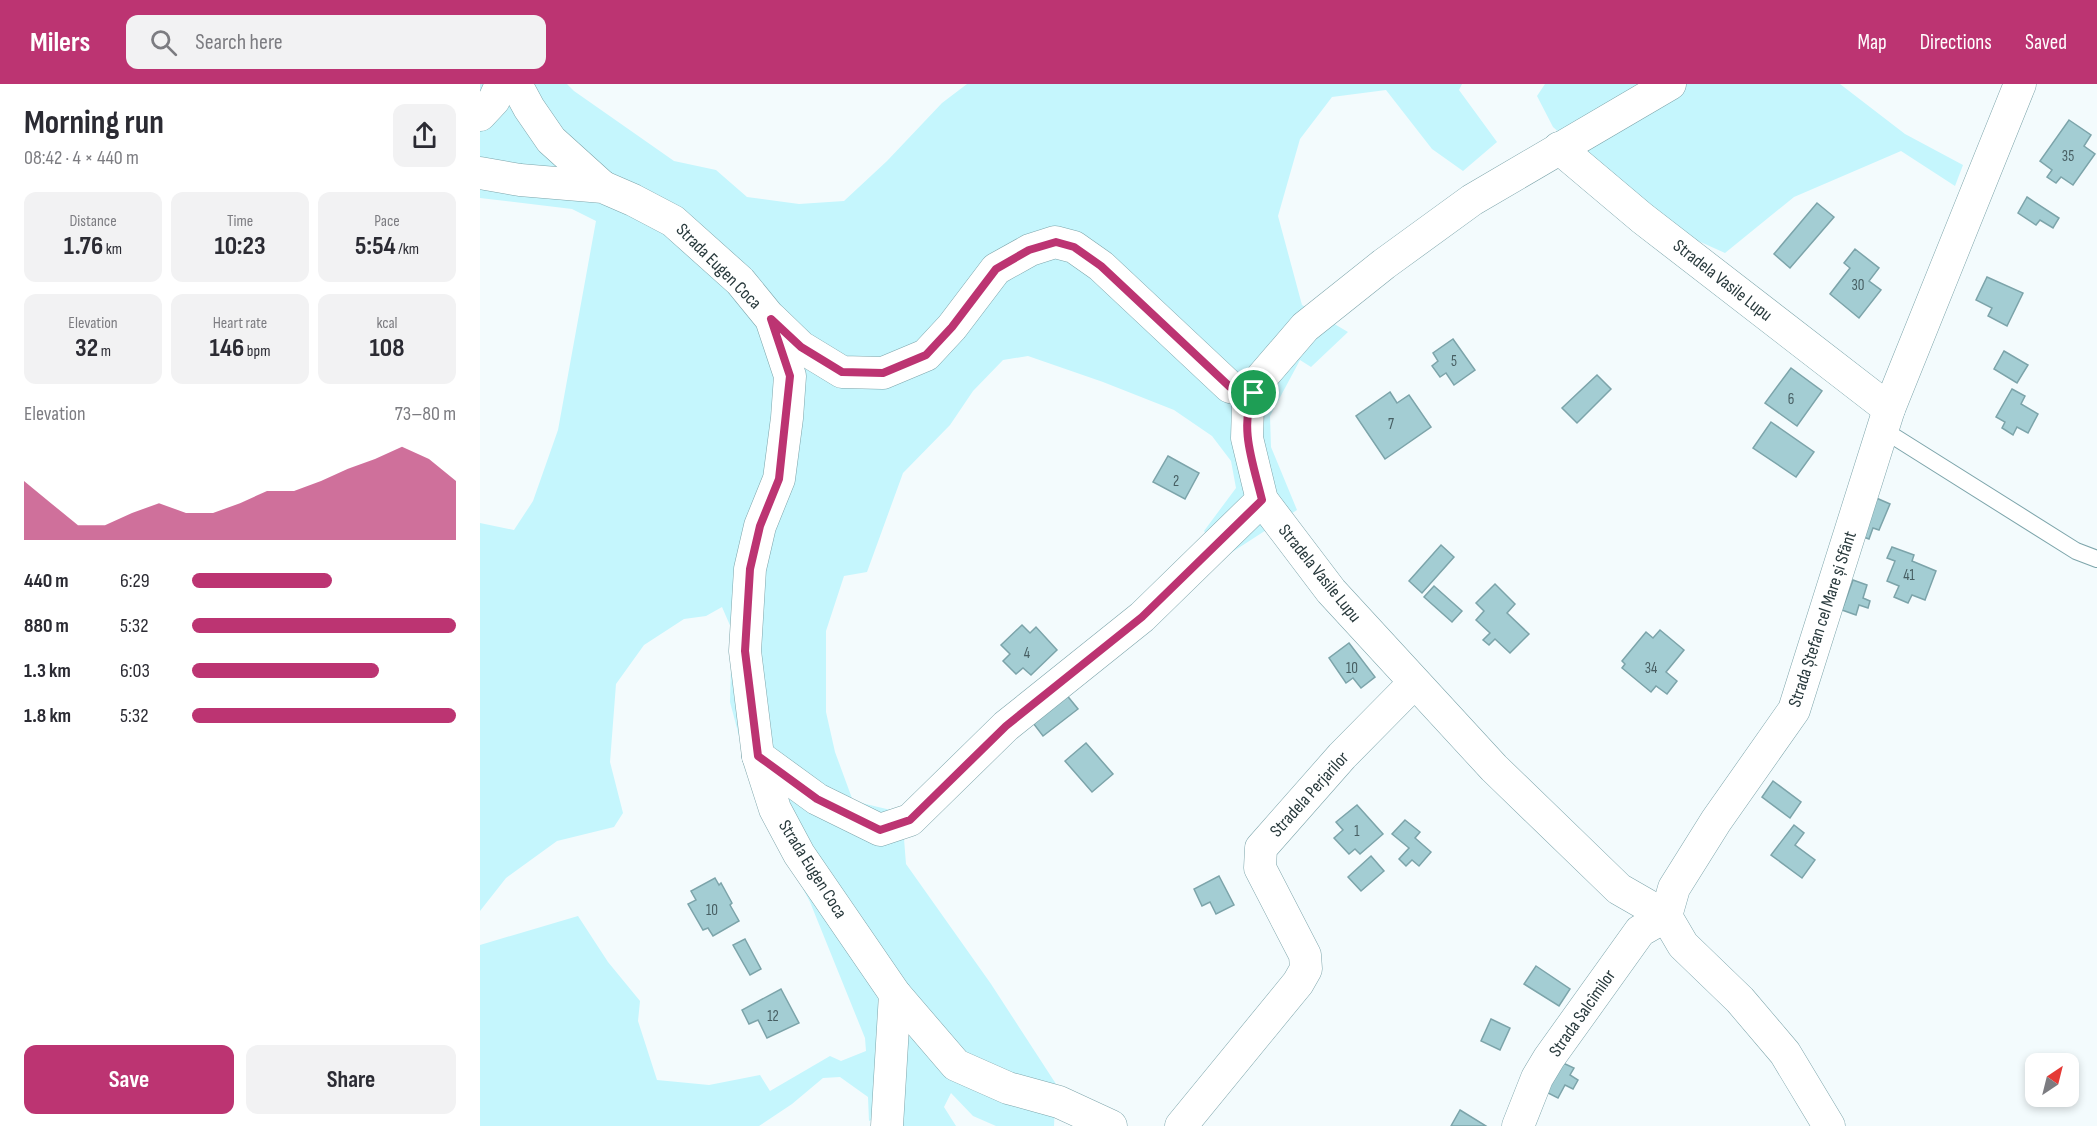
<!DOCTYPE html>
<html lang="en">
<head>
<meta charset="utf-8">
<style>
	:root { --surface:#fff; --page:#f2f2f3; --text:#2b2b33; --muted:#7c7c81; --accent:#bc3472 }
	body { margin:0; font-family:"Sofia Sans Condensed",sans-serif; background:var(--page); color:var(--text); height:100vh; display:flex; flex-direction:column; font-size:22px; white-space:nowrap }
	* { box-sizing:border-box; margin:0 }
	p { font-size:20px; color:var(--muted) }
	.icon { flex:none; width:33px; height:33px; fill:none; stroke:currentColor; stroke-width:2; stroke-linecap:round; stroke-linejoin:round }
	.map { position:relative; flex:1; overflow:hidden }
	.sheet { display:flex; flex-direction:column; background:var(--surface); width:480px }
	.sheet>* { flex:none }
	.needle { width:39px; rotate:35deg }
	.tools { position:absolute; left:1545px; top:969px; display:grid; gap:12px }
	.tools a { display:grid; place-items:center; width:54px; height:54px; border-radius:12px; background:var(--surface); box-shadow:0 3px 9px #0003; font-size:30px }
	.pin { position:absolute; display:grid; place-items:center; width:51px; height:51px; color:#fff; margin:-26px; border:3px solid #fff; border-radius:50%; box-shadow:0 2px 6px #0007 }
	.round { display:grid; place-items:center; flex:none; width:63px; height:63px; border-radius:12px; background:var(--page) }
	.head { display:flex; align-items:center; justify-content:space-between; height:102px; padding:0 24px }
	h1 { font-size:33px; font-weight:700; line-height:45px }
	.stats { display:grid; grid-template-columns:repeat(3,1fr); gap:9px; height:102px; padding:6px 24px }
	.stats div { display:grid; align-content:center; border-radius:12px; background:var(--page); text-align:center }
	.stats b { font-size:26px; font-weight:700 }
	.stats small { font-size:16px; font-weight:400 }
	.stats p { font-size:16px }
	.chart { height:168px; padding:12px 24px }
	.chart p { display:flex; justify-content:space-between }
	.chart svg { width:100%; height:108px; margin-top:6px; fill:var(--accent); opacity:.7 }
	.button { display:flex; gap:12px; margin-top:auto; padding:12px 24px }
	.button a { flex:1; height:69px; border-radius:12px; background:var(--accent); color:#fff; font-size:24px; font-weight:700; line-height:69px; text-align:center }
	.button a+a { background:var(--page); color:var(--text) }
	ul { padding:0 24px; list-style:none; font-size:20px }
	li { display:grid; grid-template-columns:96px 72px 1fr; align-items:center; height:45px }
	li i { height:15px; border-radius:8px; background:var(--accent) }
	header { display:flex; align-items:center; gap:36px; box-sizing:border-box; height:84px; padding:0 30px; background:var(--accent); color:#fff }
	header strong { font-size:28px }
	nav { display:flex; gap:33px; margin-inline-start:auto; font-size:21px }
	.search { width:420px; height:54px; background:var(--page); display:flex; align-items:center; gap:15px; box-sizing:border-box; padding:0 21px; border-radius:12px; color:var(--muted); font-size:22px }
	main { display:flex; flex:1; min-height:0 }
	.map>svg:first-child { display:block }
	.green { fill:#c5f6fd }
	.building { fill:#a3cdd3; stroke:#7ca4aa; stroke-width:1.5 }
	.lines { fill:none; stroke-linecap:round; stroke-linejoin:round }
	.lane-casing { stroke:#7da5ab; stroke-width:18 }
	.street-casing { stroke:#7da5ab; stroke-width:33 }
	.lane { stroke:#fff; stroke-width:16 }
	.street { stroke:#fff; stroke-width:32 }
	.route-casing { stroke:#fff; stroke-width:12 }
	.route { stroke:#bc3472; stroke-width:8 }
	.labels { text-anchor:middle; stroke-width:5; stroke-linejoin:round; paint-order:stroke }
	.number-label { font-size:15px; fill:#475e62 }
	.street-label { font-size:18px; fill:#28393c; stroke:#fff }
</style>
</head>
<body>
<header>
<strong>Milers</strong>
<div class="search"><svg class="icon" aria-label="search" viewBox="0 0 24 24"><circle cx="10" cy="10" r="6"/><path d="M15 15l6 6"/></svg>Search here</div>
<nav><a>Map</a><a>Directions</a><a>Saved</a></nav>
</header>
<main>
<section class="sheet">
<div class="head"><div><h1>Morning run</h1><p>08:42 · 4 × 440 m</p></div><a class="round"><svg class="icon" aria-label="share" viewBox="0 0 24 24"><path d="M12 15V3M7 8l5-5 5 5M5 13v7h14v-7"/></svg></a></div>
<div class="stats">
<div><p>Distance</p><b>1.76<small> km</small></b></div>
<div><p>Time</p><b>10:23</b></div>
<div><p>Pace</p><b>5:54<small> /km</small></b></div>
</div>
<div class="stats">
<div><p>Elevation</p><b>32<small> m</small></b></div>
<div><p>Heart rate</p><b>146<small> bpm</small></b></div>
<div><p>kcal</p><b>108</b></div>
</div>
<div class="chart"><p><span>Elevation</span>73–80 m</p>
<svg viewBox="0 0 160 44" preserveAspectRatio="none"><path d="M0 44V20L10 29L20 38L30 38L40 33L50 29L60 33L70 33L80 29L90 24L100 24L110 20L120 15L130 11L140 6L150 11L160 20V44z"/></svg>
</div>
<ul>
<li><b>440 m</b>6:29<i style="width:53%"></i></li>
<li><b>880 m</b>5:32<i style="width:100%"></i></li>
<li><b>1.3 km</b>6:03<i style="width:71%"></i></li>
<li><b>1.8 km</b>5:32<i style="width:100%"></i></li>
</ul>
<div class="button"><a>Save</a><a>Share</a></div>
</section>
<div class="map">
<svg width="1617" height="1042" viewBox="0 0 1617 1042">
	<rect width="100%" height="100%" fill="#f3fbfd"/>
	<g class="green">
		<path d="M0,0H87L94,7L194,77L236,86L267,113L319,120L364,117L407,77L462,19L487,0H982L979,6L1017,58L983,87L952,65L906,6L852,13L820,55L798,132L822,221L868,248L831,283L820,276L790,332L791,363L817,426L743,474L724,447L756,404L751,377L732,352L694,326L623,298L548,272L523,276L493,307L470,341L423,389L387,488L364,492L346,547V628L355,668L373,717L415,727L424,755L426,780L511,900L576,1000L574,1042H516L493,1032L471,1009L464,1023L476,1042H415L414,1027L389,1037L388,1013L360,993L343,994L312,1020L279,1042H0V861L98,832L128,878L160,917L158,937L177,996L229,1001L280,991L290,1007L350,972L361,977L386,967L385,954L330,818L276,716L250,618L252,546L242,523L226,532L204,535L164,561L136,600L130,678L143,729L134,743L77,757L26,794L0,827V439L34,446L53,417L78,346L116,137L92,125L0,114Z"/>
		<path d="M1065,0H1360L1425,50L1483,81L1475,102L1421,67L1314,113L1245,169L1205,151L1107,73L1073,43L1057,12Z"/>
	</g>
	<g class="building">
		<path d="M1589,36L1611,51L1604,62L1615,70L1593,101L1581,93L1576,99L1567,93L1572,86L1560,77Z"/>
		<path d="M1547,113L1579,134L1573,144L1560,136L1556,141L1538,129Z"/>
		<path d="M1337,119L1354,133L1310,184L1294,170Z"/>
		<path d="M1375,165L1399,184L1389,197L1401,206L1379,234L1350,210L1370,184L1364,179Z"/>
		<path d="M1507,193L1543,209L1527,242L1508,232L1512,224L1496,216Z"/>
		<path d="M973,255L995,286L974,301L966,289L960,293L952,282L958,277L953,269Z"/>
		<path d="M1524,267L1548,281L1537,299L1514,285Z"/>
		<path d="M1311,284L1342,307L1317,342L1285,319Z"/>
		<path d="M1117,291L1131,305L1097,339L1082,324Z"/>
		<path d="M1532,305L1545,312L1541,320L1558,330L1548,349L1537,343L1533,351L1522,344L1525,338L1516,333Z"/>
		<path d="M910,308L917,319L929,311L951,343L905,375L876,332Z"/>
		<path d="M1291,338L1334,368L1316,393L1273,364Z"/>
		<path d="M688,372L719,389L705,415L673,398Z"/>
		<path d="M1394,413L1410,420L1399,446L1393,444L1389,455L1378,451Z"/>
		<path d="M961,461L974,473L942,509L929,497Z"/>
		<path d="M1412,463L1434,471L1432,477L1456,487L1445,516L1432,511L1428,519L1414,513L1419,502L1407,497L1415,477L1407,474Z"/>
		<path d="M1373,496L1387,501L1383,514L1390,517L1388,524L1379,521L1376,531L1362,526Z"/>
		<path d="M1015,500L1035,520L1027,529L1049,550L1030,569L1015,555L1009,561L1003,556L1010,549L996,536L1004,527L996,519Z"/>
		<path d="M954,502L982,527L972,538L944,513Z"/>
		<path d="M542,541L550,549L556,543L577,566L551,591L543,584L536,590L523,577L530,570L521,561Z"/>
		<path d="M1180,546L1204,566L1186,588L1197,597L1187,610L1176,602L1171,608L1142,584L1145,580L1142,577L1166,548L1173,554Z"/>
		<path d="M869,559L895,593L881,604L873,594L866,599L849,574Z"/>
		<path d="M585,609L598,625L563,652L550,635Z"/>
		<path d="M606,659L633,690L612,708L585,677Z"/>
		<path d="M1293,697L1321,718L1310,734L1282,713Z"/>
		<path d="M877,721L903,750L880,770L875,765L869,770L854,754L863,746L856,738Z"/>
		<path d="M925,736L940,748L935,754L951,768L939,782L932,776L926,782L919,775L929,764L912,750Z"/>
		<path d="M1314,741L1324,749L1315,761L1335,776L1322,794L1291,771Z"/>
		<path d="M891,772L904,787L881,807L868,793Z"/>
		<path d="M739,792L754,821L736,830L730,818L722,822L714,805Z"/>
		<path d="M235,794L239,801L241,799L252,819L250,821L259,837L233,852L228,844L223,846L208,820L216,816L211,807Z"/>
		<path d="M265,855L281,885L270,891L253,861Z"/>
		<path d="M1056,882L1090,905L1079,922L1044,900Z"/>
		<path d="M301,905L319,939L287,954L278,936L269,940L262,926Z"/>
		<path d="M1011,935L1030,944L1020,966L1001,957Z"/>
		<path d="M1083,979L1094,984L1090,991L1098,996L1093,1005L1085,1001L1078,1014L1066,1008Z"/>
		<path d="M980,1026L1006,1042H971Z"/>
	</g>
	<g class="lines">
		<defs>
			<path id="lane" d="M1402,345L1596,467L1617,475"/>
			<g id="street">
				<path d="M36,0L49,24L71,56L123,103"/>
				<path d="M0,31L14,16L21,0"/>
				<path d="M1079,64L1162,134L1409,325"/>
				<path d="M0,89L40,96L123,103L153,116L193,137L260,197L291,235L310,292L307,334L299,395L280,442L270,485L265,567L278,672L295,725L319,770L415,910L476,981L528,1004L579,1018L631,1042"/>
				<path d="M292,235L321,263L362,288L403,289L446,271L472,243L516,185L550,166L575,158L594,163L621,182L750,303L774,309"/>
				<path d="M278,672L337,715L400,746L430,736L526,642L662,533L782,416"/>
				<path d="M1186,832L1139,805L1014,684L851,507L782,416L767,354L768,322L782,293L825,243L904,180L992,116L1190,0"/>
				<path d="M407,1042L415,910"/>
				<path d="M701,1042L818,899L826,885L825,871L780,784L781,764L862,672L934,599"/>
				<path d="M1038,1042L1057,994L1069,974L1160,847L1186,832"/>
				<path d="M1349,1042L1305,969L1260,916L1203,861L1186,832L1194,804L1236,737L1314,626L1409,325L1540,0"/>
			</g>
		</defs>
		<use href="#lane" class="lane-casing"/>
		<use href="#street" class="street-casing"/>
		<use href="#lane" class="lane"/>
		<use href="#street" class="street"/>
	</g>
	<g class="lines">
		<defs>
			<path id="route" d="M576,158L594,163L621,182L750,303L774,309C758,342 774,382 782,416L662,533L526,642L430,736L400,746L337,715L278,672L265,567L270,485L280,442L299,395L310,292L291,235L321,263L362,288L403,289L446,271L472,243L516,185L549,166Z"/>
		</defs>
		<use href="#route" class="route-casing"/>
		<use href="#route" class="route"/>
	</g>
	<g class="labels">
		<g class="number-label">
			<text x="1588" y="77">35</text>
			<text x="1378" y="206">30</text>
			<text x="974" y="282">5</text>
			<text x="1311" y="320">6</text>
			<text x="911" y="345">7</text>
			<text x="696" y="402">2</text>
			<text x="1429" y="496">41</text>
			<text x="547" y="574">4</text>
			<text x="872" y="589">10</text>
			<text x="1171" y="589">34</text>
			<text x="877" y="752">1</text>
			<text x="232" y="831">10</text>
			<text x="293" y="937">12</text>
		</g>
		<g class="street-label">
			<text transform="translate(239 182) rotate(45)" y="6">Strada Eugen Coca</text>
			<text transform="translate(1243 196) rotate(38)" y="6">Stradela Vasile Lupu</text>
			<text transform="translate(840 489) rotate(51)" y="6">Stradela Vasile Lupu</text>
			<text transform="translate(1342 535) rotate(-72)" y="6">Strada Ștefan cel Mare și Sfânt</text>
			<text transform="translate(829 710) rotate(-48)" y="6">Stradela Perjarilor</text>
			<text transform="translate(333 785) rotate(58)" y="6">Strada Eugen Coca</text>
			<text transform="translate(1102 929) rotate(-55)" y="6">Strada Salcîmilor</text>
		</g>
	</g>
</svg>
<div class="tools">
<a><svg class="needle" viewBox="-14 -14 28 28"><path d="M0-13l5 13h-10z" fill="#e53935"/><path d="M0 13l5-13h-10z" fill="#7c7c81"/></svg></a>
</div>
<div class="pin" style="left:774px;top:309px;background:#1e9e55"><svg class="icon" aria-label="arrive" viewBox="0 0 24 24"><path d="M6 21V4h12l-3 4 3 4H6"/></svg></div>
</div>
</main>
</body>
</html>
